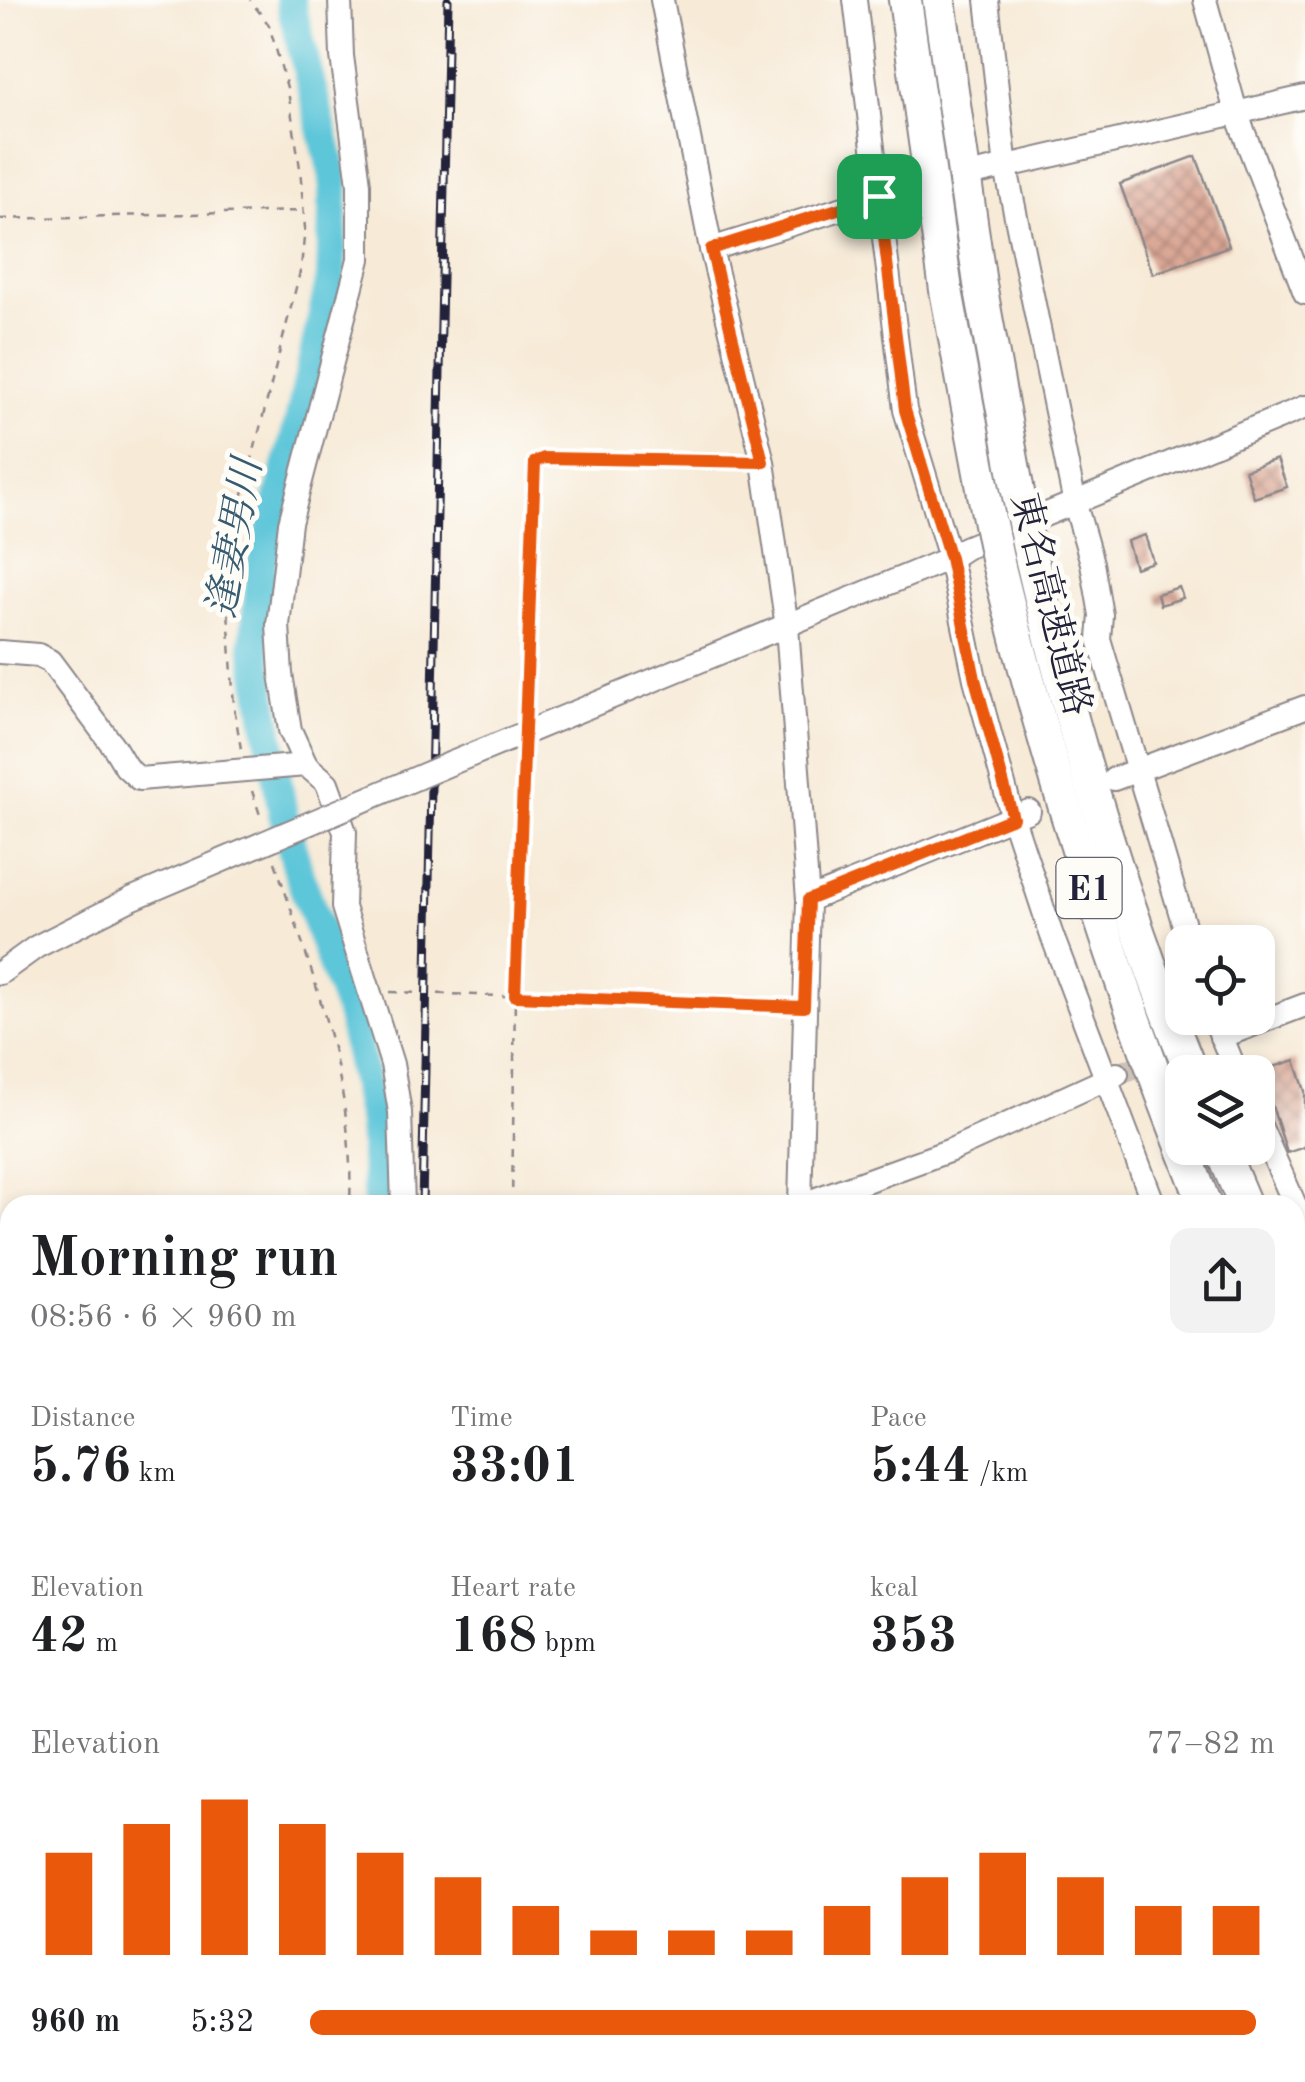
<!DOCTYPE html>
<html lang="en">
<head>
<meta charset="utf-8">
<style>
	:root { --surface:#fff; --page:#f2f2f2; --text:#202124; --muted:#757577; --accent:#ea580c }
	body { margin:0; font-family:"Old Standard TT","Noto Serif JP",serif; background:var(--page); color:var(--text); height:100vh; display:flex; flex-direction:column; font-size:38px; white-space:nowrap }
	* { box-sizing:border-box; margin:0 }
	p { font-size:32px; color:var(--muted) }
	.icon { flex:none; width:55px; height:55px; fill:none; stroke:currentColor; stroke-width:2; stroke-linecap:round; stroke-linejoin:round }
	.map { position:relative; flex:1; overflow:hidden }
	.drawer { position:absolute; left:0px; top:1195px; width:1305px; height:888px; display:flex; flex-direction:column; background:var(--surface); border-radius:30px 30px 0 0; box-shadow:0 5px 15px #0003 }
	.drawer>* { flex:none }
	.tools { position:absolute; left:1165px; top:925px; display:grid; gap:20px }
	.tools a { display:grid; place-items:center; width:110px; height:110px; border-radius:20px; background:var(--surface); box-shadow:0 5px 15px #0003; font-size:50px }
	.pin { position:absolute; display:grid; place-items:center; width:85px; height:85px; color:#fff; margin:-42px; border-radius:20px; box-shadow:0 5px 15px #0006 }
	.round { display:grid; place-items:center; flex:none; width:105px; height:105px; border-radius:20px; background:var(--page) }
	.head { display:flex; align-items:center; justify-content:space-between; height:170px; padding:0 30px }
	h1 { font-size:55px; font-weight:800; line-height:75px }
	.metrics { display:grid; grid-template-columns:repeat(3,1fr); gap:15px; height:170px; padding:10px 30px }
	.metrics div { display:grid; align-content:center }
	.metrics b { font-size:50px; font-weight:800 }
	.metrics small { font-size:28px; font-weight:400 }
	.metrics p { font-size:28px }
	.chart { height:280px; padding:20px 30px }
	.chart p { display:flex; justify-content:space-between }
	.chart svg { width:100%; height:180px; margin-top:10px; stroke:var(--accent); stroke-width:6 }
	ul { padding:0 30px; list-style:none; font-size:32px }
	li { display:grid; grid-template-columns:160px 120px 1fr; align-items:center; height:75px }
	li i { height:25px; border-radius:12px; background:var(--accent) }
	.map>svg:first-child { display:block }
	.lines { fill:none; stroke-linecap:round; stroke-linejoin:round }
	.river { stroke:#5dc6d9; stroke-width:30 }
	.building { fill:url(#building-cross-hatch) }
	.minor-tunnel { stroke:#ccc2b8; stroke-width:22; stroke-dasharray:22 11; stroke-linecap:butt }
	.minor-casing { stroke:#8c8689; stroke-width:26 }
	.highway-casing { stroke:#8c8689; stroke-width:36 }
	.path { stroke:#8c8689; stroke-width:2.5; stroke-dasharray:8 8; stroke-linecap:butt }
	.minor { stroke:#fff; stroke-width:22 }
	.highway { stroke:#fff; stroke-width:32 }
	.rail-casing { stroke:#22223b; stroke-width:9 }
	.rail { stroke:#fdfcf7; stroke-width:5; stroke-dasharray:15; stroke-linecap:butt }
	.minor-bridge-casing { stroke:#8c8689; stroke-width:26; stroke-linecap:butt }
	.highway-bridge-casing { stroke:#8c8689; stroke-width:36; stroke-linecap:butt }
	.minor-bridge { stroke:#fff; stroke-width:22 }
	.highway-bridge { stroke:#fff; stroke-width:32 }
	.route-casing { stroke:#fff; stroke-width:20 }
	.route { stroke:#ea580c; stroke-width:12 }
	.labels { text-anchor:middle; stroke-width:10; stroke-linejoin:round; paint-order:stroke }
	.shield { fill:#fdfcf7; stroke:#646373; stroke-width:2.5 }
	.shield-label { font-size:35px; font-weight:bold; fill:#22223b }
	.street-label { font-size:38px; fill:#22223b; stroke:#fdfcf7 }
	.water-label { font-size:40px; font-style:italic; fill:#375b72; stroke:#fdfcf7 }
</style>
</head>
<body>
<div class="map">
<svg width="1305" height="2082" viewBox="0 0 1305 2082">
	<defs>
		<pattern id="building-cross-hatch" width="8" height="8" patternUnits="userSpaceOnUse" patternTransform="scale(2.5)"><rect width="8" height="8" fill="#dba896"/><path d="M0 0l8 8M0 8l8-8" fill="none" stroke="#b1887c"/></pattern>
	</defs>
	<rect width="100%" height="100%" fill="#fdfcf7"/>
	<filter id="ink" filterUnits="userSpaceOnUse"><feTurbulence type="fractalNoise" baseFrequency=".01" numOctaves="2"/><feDisplacementMap in="SourceGraphic" scale="20" xChannelSelector="R" yChannelSelector="G"/><feConvolveMatrix kernelMatrix="1 2 1 2 8 2 1 2 1" color-interpolation-filters="sRGB"/></filter>
	<filter id="wash" filterUnits="userSpaceOnUse"><feTurbulence type="fractalNoise" baseFrequency=".0048" numOctaves="4" result="noise"/><feDisplacementMap in="SourceGraphic" scale="40" xChannelSelector="R" yChannelSelector="G"/><feGaussianBlur stdDeviation="2.25" result="paint"/><feColorMatrix in="noise" values="0 0 0 0 0 0 0 0 0 0 0 0 0 0 0 0 0 1.4 0 .05"/><feComposite in="paint" operator="in"/></filter>
	<g filter="url(#wash)">
		<rect width="100%" height="100%" fill="#f7ead7"/>
		<g class="lines">
			<g class="river">
				<path d="M290,0L334,177L331,278L300,418L262,562L254,645L283,814L299,874L351,1016L373,1125L378,1205"/>
				<path d="M43,2082L46,2072"/>
			</g>
		</g>
		<g id="blocks">
			<g class="building">
				<path d="M1196,156L1229,246L1153,274L1120,184Z"/>
				<path d="M1277,459L1287,487L1254,498L1245,470Z"/>
				<path d="M1145,535L1153,562L1135,568L1127,541Z"/>
				<path d="M1179,587L1183,598L1160,605L1157,594Z"/>
				<path d="M1295,1060L1305,1091V1147L1287,1153L1261,1071Z"/>
			</g>
		</g>
	</g>
	<g filter="url(#ink)">
		<use href="#blocks" fill-opacity="0" stroke="#8c8689" stroke-width="2.5"/>
		<g class="lines">
			<path class="minor-tunnel" d="M1117,1074L1221,1037"/>
			<defs>
				<g id="minor">
					<path d="M340,0L342,56L359,184V259L290,523L278,625L281,674L290,730L306,765L327,783L345,832L343,907L392,1064L400,1112L403,1205"/>
					<path d="M662,0L711,249L763,462L787,627L808,900L800,1205"/>
					<path d="M855,0L905,410L950,558L975,679L1013,818L1051,933L1154,1205"/>
					<path d="M987,0L1006,168L1075,504L1092,563L1101,615L1099,639L1189,942"/>
					<path d="M1205,0L1236,112L1305,293"/>
					<path d="M977,173L1305,97"/>
					<path d="M711,249L899,191"/>
					<path d="M0,652L38,655L50,661L114,747L126,767L139,779L306,765"/>
					<path d="M452,763L950,558L965,548L1305,407"/>
					<path d="M1114,779L1305,707"/>
					<path d="M808,900L1029,811"/>
					<path d="M0,973L36,947L131,899"/>
					<path d="M1214,1018L1236,1072"/>
					<path d="M1221,1037L1305,1005"/>
					<path d="M1258,1121L1295,1205"/>
					<path d="M800,1205L951,1150L1117,1074"/>
					<path d="M1295,1206L1305,1229"/>
					<path d="M1295,1502L1305,1516"/>
					<path d="M13,2072L28,2082"/>
					<path d="M1157,2072L1192,2082"/>
					<path d="M341,2082L345,2072"/>
					<path d="M705,2082L708,2072"/>
				</g>
				<g id="highway">
					<path d="M905,0L946,290L984,494"/>
					<path d="M939,0L980,284L1017,487"/>
					<path d="M1030,553C1071,729 1123,905 1191,1072"/>
					<path d="M998,563C1051,782 1121,995 1205,1205"/>
					<path d="M1221,1148L1245,1205"/>
					<path d="M1295,1315L1305,1336"/>
					<path d="M1295,1399L1305,1419"/>
				</g>
			</defs>
			<use href="#minor" class="minor-casing"/>
			<use href="#highway" class="highway-casing"/>
			<g class="path">
				<path d="M0,219L302,211"/>
				<path d="M526,709L535,462L544,458L744,462"/>
				<path d="M241,749L234,707L228,610L231,541L301,268L305,228L300,168L288,91L269,25L250,0"/>
				<path d="M252,791L262,821"/>
				<path d="M275,862C313,975 355,1084 350,1205"/>
				<path d="M390,992L787,1006"/>
				<path d="M512,1205L515,996L523,757"/>
				<path d="M0,1925L10,1902"/>
				<path d="M97,2082L100,2072"/>
			</g>
			<use href="#minor" class="minor"/>
			<use href="#highway" class="highway"/>
			<defs>
				<g id="rail">
					<path d="M422,1205L448,0"/>
					<path d="M403,2082L404,2072"/>
				</g>
			</defs>
			<use href="#rail" class="rail-casing"/>
			<use href="#rail" class="rail"/>
			<defs>
				<path id="minor-bridge" d="M131,899L452,763"/>
				<g id="highway-bridge">
					<path d="M1017,487L1030,553"/>
					<path d="M984,494L998,563"/>
				</g>
			</defs>
			<use href="#minor-bridge" class="minor-bridge-casing"/>
			<use href="#highway-bridge" class="highway-bridge-casing"/>
			<use href="#minor-bridge" class="minor-bridge"/>
			<use href="#highway-bridge" class="highway-bridge"/>
		</g>
	</g>
	<g class="lines" filter="url(#ink)">
		<defs>
			<path id="route" d="M879,196L905,410L950,558L975,679L1013,818L808,900L804,1007L515,996L535,462L544,458L763,462L711,249Z"/>
		</defs>
		<use href="#route" class="route-casing"/>
		<use href="#route" class="route"/>
	</g>
	<g class="labels">
		<rect class="shield" x="1056.5" y="858" width="65" height="60" rx="8"/>
		<g class="shield-label">
			<text x="1089" y="900">E1</text>
		</g>
		<g class="street-label">
			<text transform="translate(1052 604) rotate(76)" y="13">東名高速道路</text>
		</g>
		<g class="water-label">
			<text transform="translate(233 538) rotate(-80)" y="14">逢妻男川</text>
		</g>
	</g>
</svg>
<div class="tools">
<a><svg class="icon" aria-label="locate" viewBox="0 0 24 24"><circle cx="12" cy="12" r="6"/><path d="M12 2v4M12 18v4M2 12h4M18 12h4"/></svg></a>
<a><svg class="icon" aria-label="layers" viewBox="0 0 24 24"><path d="M12 4l9 5-9 5-9-5zM3 14l9 5 9-5"/></svg></a>
</div>
<div class="pin" style="left:879px;top:196px;background:#1e9e55"><svg class="icon" aria-label="arrive" viewBox="0 0 24 24"><path d="M6 21V4h12l-3 4 3 4H6"/></svg></div>
<section class="drawer">
<div class="head"><div><h1>Morning run</h1><p>08:56 · 6 × 960 m</p></div><a class="round"><svg class="icon" aria-label="share" viewBox="0 0 24 24"><path d="M12 15V3M7 8l5-5 5 5M5 13v7h14v-7"/></svg></a></div>
<div class="metrics">
<div><p>Distance</p><b>5.76<small> km</small></b></div>
<div><p>Time</p><b>33:01</b></div>
<div><p>Pace</p><b>5:44<small> /km</small></b></div>
</div>
<div class="metrics">
<div><p>Elevation</p><b>42<small> m</small></b></div>
<div><p>Heart rate</p><b>168<small> bpm</small></b></div>
<div><p>kcal</p><b>353</b></div>
</div>
<div class="chart"><p><span>Elevation</span>77–82 m</p>
<svg viewBox="0 0 160 44" preserveAspectRatio="none"><path d="M5 44V19M15 44V12M25 44V6M35 44V12M45 44V19M55 44V25M65 44V32M75 44V38M85 44V38M95 44V38M105 44V32M115 44V25M125 44V19M135 44V25M145 44V32M155 44V32"/></svg>
</div>
<ul>
<li><b>960 m</b>5:32<i style="width:98%"></i></li>
</ul>
</section>
</div>
</body>
</html>
